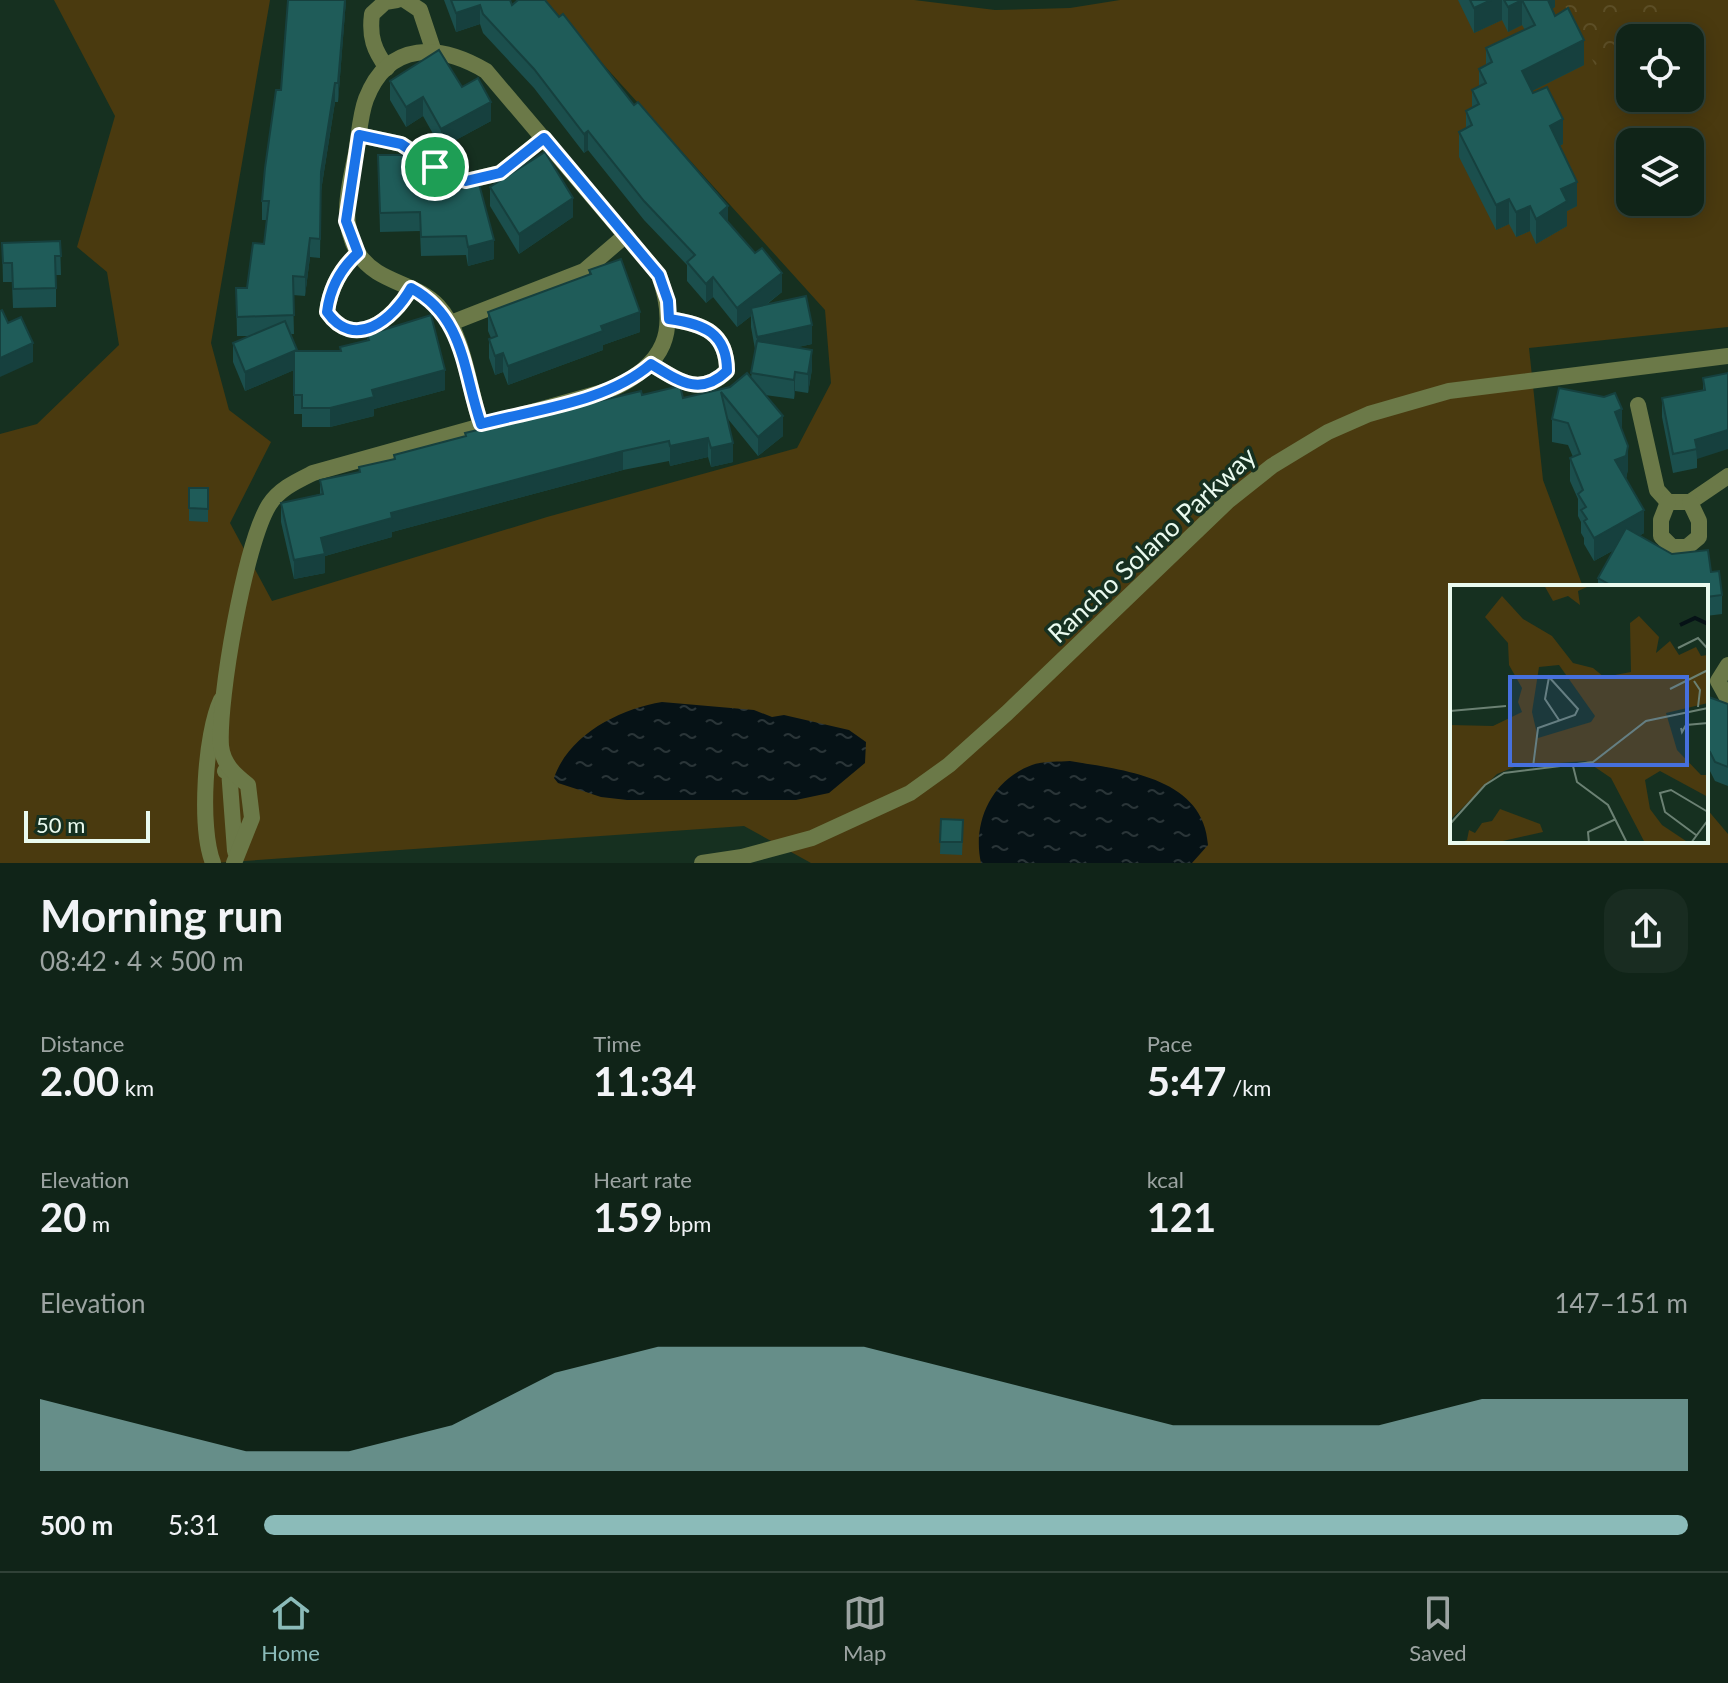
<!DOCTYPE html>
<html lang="en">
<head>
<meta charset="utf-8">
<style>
	:root { --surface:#102418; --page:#192c21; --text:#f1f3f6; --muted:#9ca4a2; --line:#304137; --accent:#8bbbb9 }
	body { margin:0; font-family:Lato,sans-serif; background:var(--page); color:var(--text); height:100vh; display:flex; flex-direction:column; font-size:30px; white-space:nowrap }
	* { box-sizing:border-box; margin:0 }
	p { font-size:26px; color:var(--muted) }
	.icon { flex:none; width:44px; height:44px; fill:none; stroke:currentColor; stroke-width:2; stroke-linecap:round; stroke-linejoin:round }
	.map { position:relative; height:863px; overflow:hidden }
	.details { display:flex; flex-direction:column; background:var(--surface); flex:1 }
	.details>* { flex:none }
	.tools { position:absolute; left:1616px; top:24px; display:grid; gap:16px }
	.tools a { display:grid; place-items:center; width:88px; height:88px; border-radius:16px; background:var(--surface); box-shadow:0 4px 20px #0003,0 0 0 2px var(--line); font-size:40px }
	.scale { position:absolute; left:24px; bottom:20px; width:126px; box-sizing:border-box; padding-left:8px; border:4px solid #eafaef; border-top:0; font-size:22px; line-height:28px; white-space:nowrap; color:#eafaef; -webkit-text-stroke:6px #163020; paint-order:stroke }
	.pin { position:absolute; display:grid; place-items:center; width:68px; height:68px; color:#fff; margin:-34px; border:4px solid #fff; border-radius:50%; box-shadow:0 2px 8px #0007 }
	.round { display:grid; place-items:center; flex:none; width:84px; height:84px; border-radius:24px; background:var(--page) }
	.head { display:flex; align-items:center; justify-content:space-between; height:136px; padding:0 40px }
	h1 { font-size:44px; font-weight:700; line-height:60px }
	.metrics { display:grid; grid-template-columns:repeat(3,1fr); gap:12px; height:136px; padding:8px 40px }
	.metrics div { display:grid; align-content:center }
	.metrics b { font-size:40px; font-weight:700 }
	.metrics small { font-size:22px; font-weight:400 }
	.metrics p { font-size:22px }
	.chart { height:224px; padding:16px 40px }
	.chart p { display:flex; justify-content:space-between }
	.chart svg { width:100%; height:144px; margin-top:8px; fill:var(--accent); opacity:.7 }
	ul { padding:0 40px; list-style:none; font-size:26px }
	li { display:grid; grid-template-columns:128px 96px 1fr; align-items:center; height:60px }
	li i { height:20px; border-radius:10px; background:var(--accent) }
	.tabs { display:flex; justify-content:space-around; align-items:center; height:112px; border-top:2px solid var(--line); background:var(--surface); font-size:22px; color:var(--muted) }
	.tabs a { display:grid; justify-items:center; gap:4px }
	.tabs .on { color:var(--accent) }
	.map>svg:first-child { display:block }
	.green { fill:#4a3a0f; fill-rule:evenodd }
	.forest { fill:url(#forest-crowns) }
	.water { fill:url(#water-ripples) }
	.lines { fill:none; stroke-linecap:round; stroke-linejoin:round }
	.minor { stroke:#6b7948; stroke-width:16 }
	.tertiary { stroke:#6b7948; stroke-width:16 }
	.wall { fill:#1b4f4d }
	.shaded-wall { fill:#16403e }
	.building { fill:#1f5c59; stroke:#16403e; stroke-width:2 }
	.route-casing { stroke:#fff; stroke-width:16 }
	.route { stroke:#1a73e8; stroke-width:10 }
	.labels { text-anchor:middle; stroke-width:7; stroke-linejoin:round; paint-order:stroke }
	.street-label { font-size:26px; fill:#eafaef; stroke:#163020 }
	.inset-river { fill:none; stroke:#061216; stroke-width:4 }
	.inset-road { fill:none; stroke:#6b8173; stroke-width:2 }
	.view { fill:#4670dd; fill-opacity:0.15; stroke:#4670dd; stroke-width:4 }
	.inset-edge { fill:none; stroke:#eafaef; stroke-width:4 }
</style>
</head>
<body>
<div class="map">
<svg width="1728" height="863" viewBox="0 0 1728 863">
	<defs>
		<pattern id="forest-crowns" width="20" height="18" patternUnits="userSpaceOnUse" patternTransform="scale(2)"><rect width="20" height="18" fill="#4a3a0f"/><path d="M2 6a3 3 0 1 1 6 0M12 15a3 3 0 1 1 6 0" fill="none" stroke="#5c4e26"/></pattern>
		<pattern id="water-ripples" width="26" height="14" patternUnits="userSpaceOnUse" patternTransform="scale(2)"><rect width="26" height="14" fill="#061216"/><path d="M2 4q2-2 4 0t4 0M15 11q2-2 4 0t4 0" fill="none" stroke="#2a3538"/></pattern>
	</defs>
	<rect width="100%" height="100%" fill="#163020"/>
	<path class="green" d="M54,0H270L211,343L229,410L271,442L230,523L272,601L547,517L797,448L831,383L825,310L545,0H914L995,10L1070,8L1120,0H1728V327L1529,348L1543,480L1583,587H1452V841H1706V808L1728,834V863H811L744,826L215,863H0V434L37,424L119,345L107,272L77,247L115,116ZM1630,38H1690V98H1630ZM1630,142H1690V202H1630Z"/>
	<path class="forest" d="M1562,0H1668L1680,23L1649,38H1630V48L1595,65Z"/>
	<g class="water">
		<path d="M662,702L754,710L772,717L784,715L849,730L866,742L865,763L829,793L796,800H627L601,797L558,783L554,778C569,734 620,709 662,702Z"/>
		<path d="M1070,761C1123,770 1204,777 1208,845L1192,863H981C972,823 991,780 1032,765C1043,761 1058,762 1070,761Z"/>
	</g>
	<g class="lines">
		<g class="minor">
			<path d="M405,0L420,10L433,49"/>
			<path d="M387,68C374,50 369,37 372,14L385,2L397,0"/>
			<path d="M359,135L401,144L451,177L466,181L500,173L544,138"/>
			<path d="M358,253C340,269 330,288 327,312C354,351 393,320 411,288"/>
			<path d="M451,323L584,271L626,235"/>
			<path d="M651,364C679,381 701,397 727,371C727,333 704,324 669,319"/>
			<path d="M1638,405L1657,490L1668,502H1690L1728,476"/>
			<path d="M1668,502L1661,520V536L1672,547H1687L1699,537V521L1690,502"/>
			<path d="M1728,665L1718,681L1728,699"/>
			<path d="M225,771L229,770L235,851"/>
			<path d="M213,863C199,827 205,734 221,700"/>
			<path d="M234,863L252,818L248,785C234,774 223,764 221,746C218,699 245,544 269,505C279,489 297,481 313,473L610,390C665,365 679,332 659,275L486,71C440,44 389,40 366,99C360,115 359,136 356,153C349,187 339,221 358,253C376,283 416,282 438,306C465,335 468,387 481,424"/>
		</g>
		<path class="tertiary" d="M702,863L742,857L812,838L910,793L949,765L1007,713L1228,501L1272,466L1328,432L1369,414L1449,391L1728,356"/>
	</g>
	<g class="wall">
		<path d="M346,0L338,102H335L321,191L320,258L310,257L305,296L293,295L294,334H291L297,351H340V347L367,340V335L445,390L374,409V416L330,427H302V414H294V370L245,391L233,362V343L250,336H237L236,288H247L264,244L267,220H262V201L281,90Z"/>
		<path d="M444,0H510L512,5L634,105L728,222L782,292L766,305L812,344L798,347L812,369L808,393L795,391L794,399L765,395L783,436L758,456L728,419L733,462L711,467L708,457L670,466L669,461L623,470L392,532V537L325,556V573L294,579L281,522V503L320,494V480L359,472V467L394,459V455L465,436V433L642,395L683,398L730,387L751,378L755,349L751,327V316L737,327L713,297L706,303L687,281V265L644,220L588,150L584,153L534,88L483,33L480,24L456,32Z"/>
		<path d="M1458,0H1555V7L1552,9L1584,65L1532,91L1563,144L1559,146L1577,206L1567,211V226L1536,244L1530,231L1516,237L1509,224L1496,230L1459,157V132L1466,128V111L1472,108V90L1479,87V69L1486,65V48L1525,30L1522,25L1508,32L1502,20L1474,33Z"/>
		<path d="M390,81L491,121L441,148L423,116L406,127L390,100Z"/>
		<path d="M378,155L410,182L444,193L494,259L468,266L466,255L421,256L420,231L380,232Z"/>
		<path d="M490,187L573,217L519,254L490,206Z"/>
		<path d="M60,241L61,275H56V307L13,308L12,282H3L2,243Z"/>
		<path d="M589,270L640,332L603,345V350L508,385L503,372L495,375L489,358V339L491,338L488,331V312L589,275Z"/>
		<path d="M1728,373L1697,459V468L1673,473L1662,417V398L1703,390V378Z"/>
		<path d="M1552,419L1622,430L1628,469L1626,479L1644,533L1639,536L1672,554L1711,572L1722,595V614L1706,616V587H1598V578L1614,550L1594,561L1584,544V538L1581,533V522L1578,516V499L1570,481V458L1573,457L1568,445L1552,442Z"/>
		<path d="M189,488H208V522L189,521Z"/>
		<path d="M1706,696L1728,704V786L1715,781L1710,771Z"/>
		<path d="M941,819L963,833L962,855L940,854Z"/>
	</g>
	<g class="shaded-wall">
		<path d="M345,0H346L338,102V83Z"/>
		<path d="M1491,0H1502V20L1474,33V8Z"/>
		<path d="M1522,0V25L1508,32V7Z"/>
		<path d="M1543,0H1555V7L1543,15Z"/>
		<path d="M480,5V24L456,32V13Z"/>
		<path d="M1584,40V65L1522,96V71Z"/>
		<path d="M335,83V102L321,191L320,258L321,172Z"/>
		<path d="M423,97V116L406,127V107Z"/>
		<path d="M491,102V121L441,148V129Z"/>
		<path d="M1563,119V144L1550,151V126Z"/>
		<path d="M588,131V150L584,153V134Z"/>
		<path d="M1577,182V206L1567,211V226L1536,244V219L1561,189Z"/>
		<path d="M573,198V217L519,254V234Z"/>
		<path d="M1509,199V224L1496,230V205Z"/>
		<path d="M728,206V226L720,213Z"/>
		<path d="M1530,206V231L1516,237V212Z"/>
		<path d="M310,238V257L305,296V277Z"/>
		<path d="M494,240V259L468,266V247Z"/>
		<path d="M782,273V292L752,315L751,308V316L737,327V308Z"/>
		<path d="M713,277V297L706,303V284Z"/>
		<path d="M640,312V332L603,345V350L508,385V366L601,326Z"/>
		<path d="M812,325V344L757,356V337Z"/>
		<path d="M33,343V362L0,377V358Z"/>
		<path d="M812,350V369L808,393V374Z"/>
		<path d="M294,351V370L245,391V372Z"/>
		<path d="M503,353V372L495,375V356Z"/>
		<path d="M445,370V390L374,409V416L330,427V408L372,390Z"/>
		<path d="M795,372V391L794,399V380Z"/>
		<path d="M1622,409V432L1615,412Z"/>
		<path d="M783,416V436L758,456V437Z"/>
		<path d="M1728,430V449L1697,459L1695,440Z"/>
		<path d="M708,438V457L670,466V446Z"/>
		<path d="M733,443V462L711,467V448Z"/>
		<path d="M1628,446V469L1626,479L1615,460Z"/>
		<path d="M623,451V470L392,532V537L325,556V573L294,579V560L321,538L391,513Z"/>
		<path d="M1644,510V533L1594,561V538Z"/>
		<path d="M1710,752V771L1706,772V753Z"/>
	</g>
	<g class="building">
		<path d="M288,0H345L338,83H335L321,172L320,239L310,238L305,277L293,276L294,315L237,317L236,288H247L253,243L264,244L269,201H262L265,168L276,90H281Z"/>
		<path d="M451,0H510L512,5L518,0H545L559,17L563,14L634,105L638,102L728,206L720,213L755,253L762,248L782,273L737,308L713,277L706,284L687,262L695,255L644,201L588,131L584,134L534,69L483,14L480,5L456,13Z"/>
		<path d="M1470,0H1491L1474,8Z"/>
		<path d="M1504,0H1548L1555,16L1568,8L1584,40L1522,71L1533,93L1547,87L1563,119L1550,126L1577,182L1561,189L1567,201L1536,219L1530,206L1516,212L1509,199L1496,205L1459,132L1472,125L1466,111L1479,104L1472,90L1486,83L1479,69L1492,62L1486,48L1535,25L1522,0L1508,7Z"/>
		<path d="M439,50L462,87L478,78L491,102L441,129L423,97L406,107L390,81Z"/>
		<path d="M545,152L573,198L519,234L490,187Z"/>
		<path d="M378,155H409L410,182L444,181V193L479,184L494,240L468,247L466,236L421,237L420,212L380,213Z"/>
		<path d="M60,241L61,256H55L56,288L13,289L12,263H3L2,243Z"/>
		<path d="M621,259L640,312L601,326L603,331L508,366L503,353L495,356L489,339L497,336L488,312L591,274L589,270Z"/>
		<path d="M806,296L812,325L757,337L751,308Z"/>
		<path d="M2,310L8,323L21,317L33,343L0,358V311Z"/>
		<path d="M431,315L445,370L372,390L374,397L330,408H302V395H294V351L245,372L233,343L285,321L297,350L294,351H341L340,347L369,340L367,335Z"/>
		<path d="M757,341L812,350L808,374L795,372L794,380L751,373Z"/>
		<path d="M747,373L783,416L758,437L721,392L733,443L711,448L708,438L670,446L669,441L623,451L391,513L392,518L321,538L325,554L294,560L281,503L323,494L320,480L360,472L359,467L395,459L394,455L466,436L465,433L641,391L642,395L680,386L683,398L730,387Z"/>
		<path d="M1728,373V430L1695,440L1697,449L1673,454L1662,398L1705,390L1703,378Z"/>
		<path d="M1559,388L1604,397L1615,393L1622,409L1615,412L1628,446L1626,456L1615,460L1644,510L1594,538L1584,521L1587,519L1581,510L1586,507L1578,494L1583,490L1570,458L1580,454L1568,423L1552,419Z"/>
		<path d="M189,488H208V509L189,508Z"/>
		<path d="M1626,528L1672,554L1708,550L1711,572L1719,571L1722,595L1706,597V587H1614L1598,578Z"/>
		<path d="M1706,696L1728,704V767L1715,762L1710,752L1706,753Z"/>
		<path d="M941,819L963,820L962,842H940Z"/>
	</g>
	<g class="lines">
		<defs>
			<path id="route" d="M359,135L401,144L451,177L466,181L500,173L544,138L659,275L668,301L669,319C704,324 727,333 727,371C700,397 679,381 651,364C607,402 537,409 481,424C463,372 465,317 411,288C393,320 354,351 327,312C330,288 340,269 358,253L346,221Z"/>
		</defs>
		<use href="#route" class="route-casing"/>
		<use href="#route" class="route"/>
	</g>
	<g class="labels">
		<g class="street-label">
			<text transform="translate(1152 545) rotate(-43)" y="9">Rancho Solano Parkway</text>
		</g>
	</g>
	<g transform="translate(1450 585)">
		<rect width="258" height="258" fill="#163020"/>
		<path d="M52,11L73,34L102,51L123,78L143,83L154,92L181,87L180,38L189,31L209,52L206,68L220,56L229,70L246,62L251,71L257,70L258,118L216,128L227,165L251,190H258V212L210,186L195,195L200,224L212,240L239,258H195L161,193L136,176L67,181L47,189L0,235V140L43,141L72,127L68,117L72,103L59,80L58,58L35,32ZM109,80L145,131L141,137L88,153L82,127L89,82Z" fill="#4a3a0f" fill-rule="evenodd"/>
		<path d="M94,0H133L137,2L128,6L130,20L118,11L103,16ZM50,224L90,239L93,247L44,258H8L17,255L19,245L25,248L32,238L42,236Z" fill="#4a3a0f"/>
		<path class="inset-river" d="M230,40L245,33L258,39"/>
		<path class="inset-road" d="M228,63L248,53L258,64M244,96L250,105L248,122M220,104L258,85M0,126L56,121M231,143L232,147L236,140L258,138M123,181L127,197L158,220L177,258M83,182L88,143L125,130L128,124L99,92L95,114L109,135M0,239L35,200L54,188L143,177L196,136L258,123M246,250L215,227L210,208L221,205L258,227M139,258L138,247L166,234M241,258L258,235"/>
		<path class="view" d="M60,92H237V180H60Z"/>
		<rect width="258" height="258" class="inset-edge"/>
	</g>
</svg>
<div class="tools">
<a><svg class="icon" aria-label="locate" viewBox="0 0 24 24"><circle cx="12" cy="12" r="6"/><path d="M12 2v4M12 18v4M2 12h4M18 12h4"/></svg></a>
<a><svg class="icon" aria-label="layers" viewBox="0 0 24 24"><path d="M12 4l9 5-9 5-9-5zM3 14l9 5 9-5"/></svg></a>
</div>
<div class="scale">50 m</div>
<div class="pin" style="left:435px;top:167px;background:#1e9e55"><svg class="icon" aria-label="arrive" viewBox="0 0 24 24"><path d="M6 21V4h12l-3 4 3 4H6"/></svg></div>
</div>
<section class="details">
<div class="head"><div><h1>Morning run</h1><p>08:42 · 4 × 500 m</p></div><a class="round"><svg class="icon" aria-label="share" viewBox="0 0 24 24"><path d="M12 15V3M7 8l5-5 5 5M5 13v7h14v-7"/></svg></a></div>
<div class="metrics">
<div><p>Distance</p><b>2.00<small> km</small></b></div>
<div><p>Time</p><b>11:34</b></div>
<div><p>Pace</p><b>5:47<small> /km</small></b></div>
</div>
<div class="metrics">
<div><p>Elevation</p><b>20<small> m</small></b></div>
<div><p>Heart rate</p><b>159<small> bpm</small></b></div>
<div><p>kcal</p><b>121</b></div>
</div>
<div class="chart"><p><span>Elevation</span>147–151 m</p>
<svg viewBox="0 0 160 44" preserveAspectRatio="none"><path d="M0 44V22L10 30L20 38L30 38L40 30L50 14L60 6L70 6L80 6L90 14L100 22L110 30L120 30L130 30L140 22L150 22L160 22V44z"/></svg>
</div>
<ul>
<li><b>500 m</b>5:31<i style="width:100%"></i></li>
</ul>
</section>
<nav class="tabs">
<a class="on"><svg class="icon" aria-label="home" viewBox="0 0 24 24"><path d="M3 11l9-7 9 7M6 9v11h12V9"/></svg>Home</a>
<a><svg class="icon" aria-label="map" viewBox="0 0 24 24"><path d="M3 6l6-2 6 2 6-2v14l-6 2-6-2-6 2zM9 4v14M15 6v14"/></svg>Map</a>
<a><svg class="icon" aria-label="saved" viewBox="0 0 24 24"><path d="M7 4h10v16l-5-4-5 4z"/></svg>Saved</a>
</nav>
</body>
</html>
